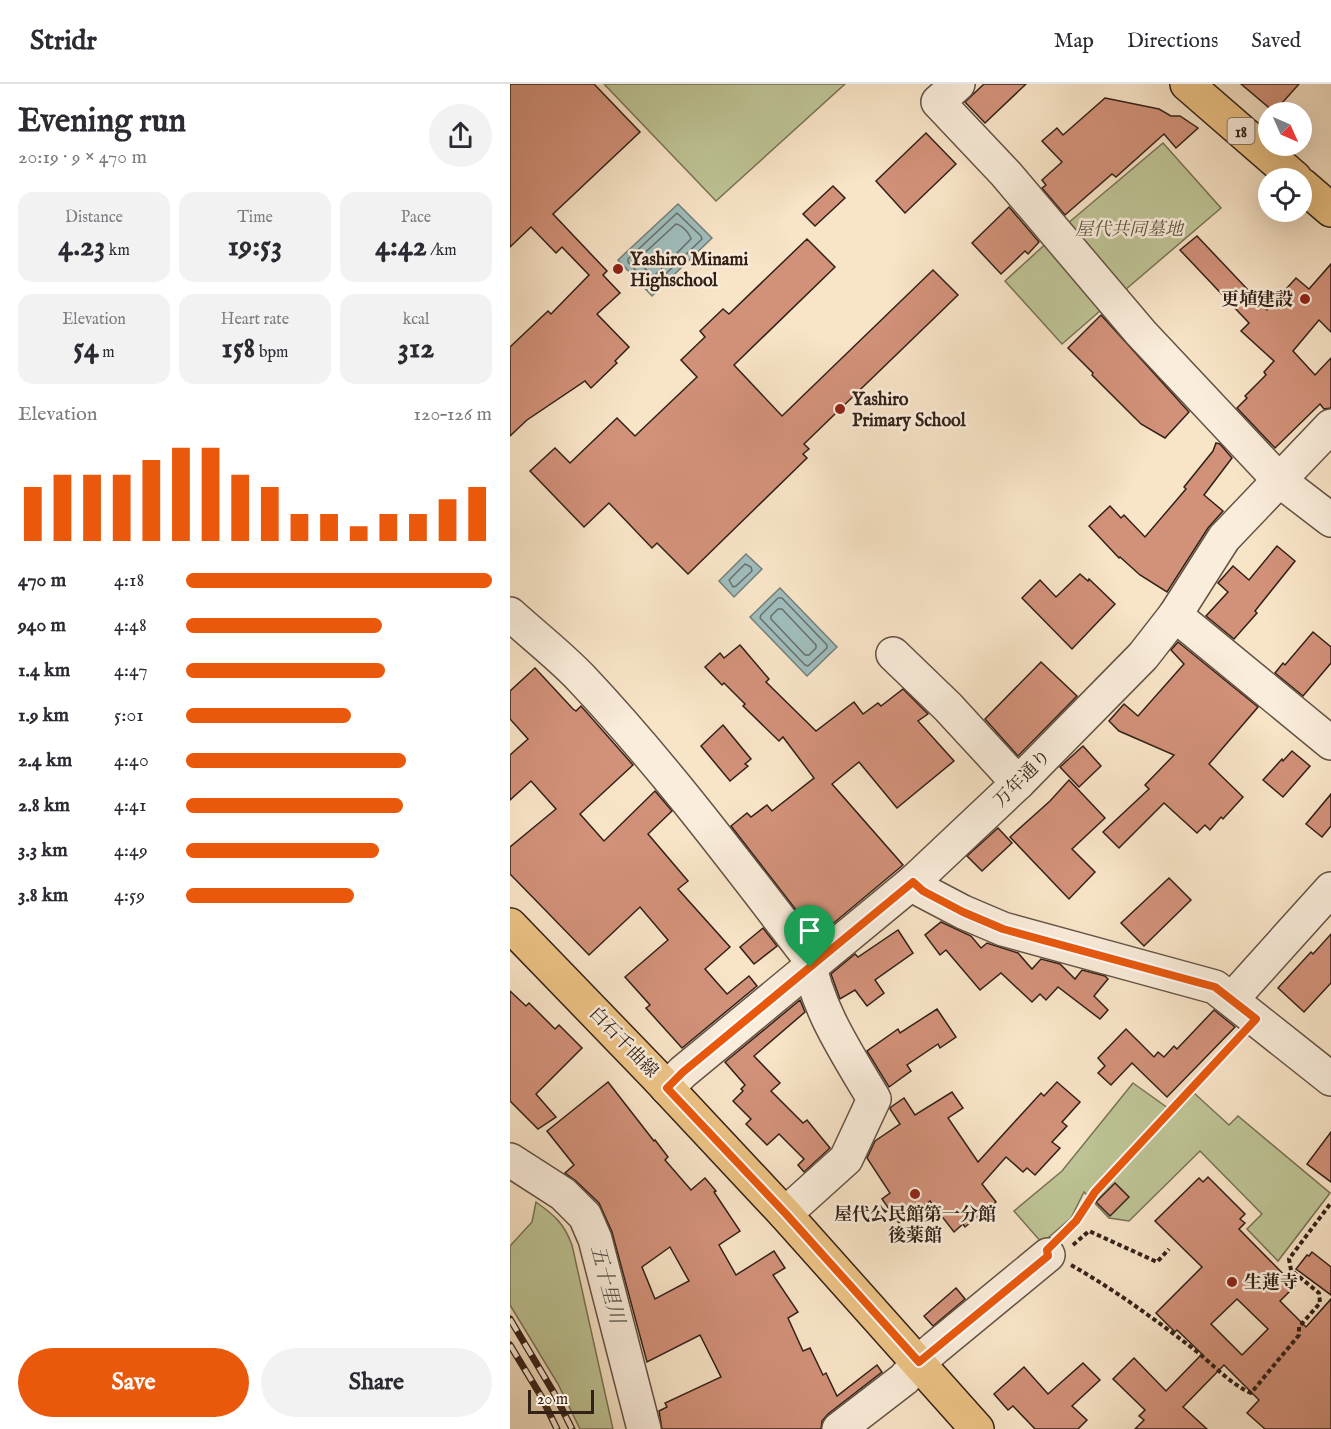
<!DOCTYPE html>
<html lang="en">
<head>
<meta charset="utf-8">
<style>
	:root { --surface:#fff; --page:#f2f2f3; --text:#2b2b33; --muted:#7c7c81; --line:#e1e1e2; --accent:#ea580c }
	body { margin:0; font-family:"IM FELL English","Noto Serif JP",serif; background:var(--page); color:var(--text); height:100vh; display:flex; flex-direction:column; font-size:22px; white-space:nowrap }
	* { box-sizing:border-box; margin:0 }
	p { font-size:20px; color:var(--muted) }
	.icon { flex:none; width:33px; height:33px; fill:none; stroke:currentColor; stroke-width:2; stroke-linecap:round; stroke-linejoin:round }
	.map { position:relative; flex:1; overflow:hidden }
	.panel { display:flex; flex-direction:column; background:var(--surface); width:510px }
	.panel>* { flex:none }
	.needle { width:39px; rotate:135deg }
	.buttons { position:absolute; left:748px; top:18px; display:grid; gap:12px }
	.buttons a { display:grid; place-items:center; width:54px; height:54px; border-radius:50%; background:var(--surface); box-shadow:0 6px 24px #0002; font-size:30px }
	.scale { position:absolute; left:18px; bottom:15px; width:66px; box-sizing:border-box; padding-left:6px; border:3px solid #332118; border-top:0; font-size:16px; line-height:21px; white-space:nowrap; color:#332118; -webkit-text-stroke:4px #faeddb; paint-order:stroke }
	.pin { position:absolute; display:grid; place-items:center; width:51px; height:51px; color:#fff; margin:-62px -26px; border-radius:50% 50% 50% 0; rotate:-45deg; box-shadow:0 0 6px #0007 }
	.pin .icon { rotate:45deg }
	.round { display:grid; place-items:center; flex:none; width:63px; height:63px; border-radius:32px; background:var(--page) }
	.head { display:flex; align-items:center; justify-content:space-between; height:102px; padding:0 18px }
	h1 { font-size:33px; font-weight:700; line-height:45px }
	.figures { display:grid; grid-template-columns:repeat(3,1fr); gap:9px; height:102px; padding:6px 18px }
	.figures div { display:grid; align-content:center; border-radius:15px; background:var(--page); text-align:center }
	.figures b { font-size:30px; font-weight:700 }
	.figures small { font-size:16px; font-weight:400 }
	.figures p { font-size:16px }
	.chart { height:168px; padding:12px 18px }
	.chart p { display:flex; justify-content:space-between }
	.chart svg { width:100%; height:108px; margin-top:6px; stroke:var(--accent); stroke-width:6 }
	.button { display:flex; gap:12px; margin-top:auto; padding:12px 18px }
	.button a { flex:1; height:69px; border-radius:36px; background:var(--accent); color:#fff; font-size:24px; font-weight:700; line-height:69px; text-align:center }
	.button a+a { background:var(--page); color:var(--text) }
	ul { padding:0 18px; list-style:none; font-size:20px }
	li { display:grid; grid-template-columns:96px 72px 1fr; align-items:center; height:45px }
	li i { height:15px; border-radius:8px; background:var(--accent) }
	header { display:flex; align-items:center; gap:36px; box-sizing:border-box; height:84px; padding:0 30px; background:var(--surface); border-bottom:2px solid var(--line) }
	header strong { font-size:28px }
	nav { display:flex; gap:33px; margin-inline-start:auto; font-size:21px }
	main { display:flex; flex:1; min-height:0 }
	.map>svg:first-child { display:block }
	.green { fill:#bec495; stroke:#787256; stroke-width:1.5 }
	.water { fill:#9fbdbc; stroke:#747f7a; stroke-width:1.5 }
	.lines { fill:none; stroke-linecap:round; stroke-linejoin:round }
	.shore { stroke:#696f6a; stroke-width:1.5 }
	.building { fill:#d29179; stroke:#332118; stroke-width:1.5; fill-rule:evenodd }
	.minor-casing { stroke:#645244; stroke-width:36 }
	.major-casing { stroke:#332118; stroke-width:36 }
	.highway-casing { stroke:#332118; stroke-width:36 }
	.path { stroke:#332118; stroke-width:4; stroke-dasharray:4.5 3; stroke-linecap:butt }
	.minor { stroke:#faeddb; stroke-width:33 }
	.major { stroke:#ecc284; stroke-width:33 }
	.highway { stroke:#ecc284; stroke-width:33 }
	.rail-casing { stroke:#332118; stroke-width:7 }
	.rail { stroke:#faeddb; stroke-width:4.5; stroke-dasharray:14; stroke-linecap:butt }
	.route-casing { stroke:#fff; stroke-width:12 }
	.route { stroke:#ea580c; stroke-width:8 }
	.poi-dot { fill:#8f2418; stroke:#faeddb; stroke-width:2 }
	.labels { text-anchor:middle; stroke-width:5; stroke-linejoin:round; paint-order:stroke }
	.shield { fill:#faeddb; stroke:#6f5e52; stroke-width:1.5 }
	.shield-label { font-size:16px; font-weight:bold; fill:#332118 }
	.park-label { font-size:18px; font-style:italic; fill:#5d523e; stroke:#faeddb }
	.poi-label { font-size:18px; font-weight:bold; fill:#332118; stroke:#faeddb; text-anchor:start }
	.street-label { font-size:18px; fill:#332118; stroke:#faeddb }
	.water-label { font-size:20px; font-style:italic; fill:#535049; stroke:#faeddb }
</style>
</head>
<body>
<header>
<strong>Stridr</strong>
<nav><a>Map</a><a>Directions</a><a>Saved</a></nav>
</header>
<main>
<section class="panel">
<div class="head"><div><h1>Evening run</h1><p>20:19 · 9 × 470 m</p></div><a class="round"><svg class="icon" aria-label="share" viewBox="0 0 24 24"><path d="M12 15V3M7 8l5-5 5 5M5 13v7h14v-7"/></svg></a></div>
<div class="figures">
<div><p>Distance</p><b>4.23<small> km</small></b></div>
<div><p>Time</p><b>19:53</b></div>
<div><p>Pace</p><b>4:42<small> /km</small></b></div>
</div>
<div class="figures">
<div><p>Elevation</p><b>54<small> m</small></b></div>
<div><p>Heart rate</p><b>158<small> bpm</small></b></div>
<div><p>kcal</p><b>312</b></div>
</div>
<div class="chart"><p><span>Elevation</span>120–126 m</p>
<svg viewBox="0 0 160 44" preserveAspectRatio="none"><path d="M5 44V22M15 44V17M25 44V17M35 44V17M45 44V11M55 44V6M65 44V6M75 44V17M85 44V22M95 44V33M105 44V33M115 44V38M125 44V33M135 44V33M145 44V27M155 44V22"/></svg>
</div>
<ul>
<li><b>470 m</b>4:18<i style="width:100%"></i></li>
<li><b>940 m</b>4:48<i style="width:64%"></i></li>
<li><b>1.4 km</b>4:47<i style="width:65%"></i></li>
<li><b>1.9 km</b>5:01<i style="width:54%"></i></li>
<li><b>2.4 km</b>4:40<i style="width:72%"></i></li>
<li><b>2.8 km</b>4:41<i style="width:71%"></i></li>
<li><b>3.3 km</b>4:49<i style="width:63%"></i></li>
<li><b>3.8 km</b>4:59<i style="width:55%"></i></li>
</ul>
<div class="button"><a>Save</a><a>Share</a></div>
</section>
<div class="map">
<svg width="821" height="1345" viewBox="0 0 821 1345">
	<rect width="100%" height="100%" fill="#f8e4c7"/>
	<filter id="stains"><feTurbulence type="fractalNoise" baseFrequency=".00333" numOctaves="4"/><feColorMatrix values="0 0 0 0 .2 0 0 0 0 .09 0 0 0 0 .02 0 0 0 .5 -.17"/></filter>
	<radialGradient id="worn" r=".72"><stop offset=".6" stop-color="#630" stop-opacity="0"/><stop offset="1" stop-color="#630" stop-opacity=".3"/></radialGradient>
	<g class="green">
		<path d="M94,0H335L206,117Z"/>
		<path d="M653,59L711,124L608,212L551,145Z"/>
		<path d="M541,155L598,220L552,260L495,197Z"/>
		<path d="M623,999L665,1029L684,1009L719,1041L728,1032L820,1109L768,1177L737,1145L752,1130L690,1067L619,1137L599,1134L574,1108L561,1134L532,1159L504,1127L552,1087Z"/>
		<path d="M26,1118C44,1131 54,1139 62,1161L103,1345H70L48,1300L0,1221V1162L22,1138Z"/>
	</g>
	<g class="water">
		<path d="M168,120L202,154L142,212L108,176Z"/>
		<path d="M236,470L252,485L224,513L209,497Z"/>
		<path d="M270,504L327,563L297,592L240,533Z"/>
	</g>
	<g class="lines">
		<g class="shore">
			<path d="M167,129L191,152L192,155L144,201L141,202L118,178V175Z"/>
			<path d="M166,140C172,141 180,150 181,155L145,191H141L129,178L128,175Z"/>
			<path d="M235,480L241,483L242,487L226,502L223,503L219,496Z"/>
			<path d="M268,514H272L317,561V564L298,582L295,581L250,534L251,531Z"/>
			<path d="M268,525H272L306,561V564L299,571H295L261,535V532Z"/>
		</g>
	</g>
	<g class="building">
		<path d="M0,0H84L130,48L43,130L97,187L93,191L110,209L87,230L119,263L105,277L107,279L81,304L75,297L17,336L0,352V263L38,227L41,230L79,191L52,163L46,169L21,143L0,163Z"/>
		<path d="M474,0H516L475,39L455,18Z"/>
		<path d="M731,0H789L764,28Z"/>
		<path d="M595,14L649,25L661,32H670L688,44L666,64L654,50L606,93L602,90L555,131L532,104L536,101L532,96L552,78L532,57L547,44L553,51Z"/>
		<path d="M416,49L446,80L395,129L366,97Z"/>
		<path d="M323,102L335,114L305,142L293,130Z"/>
		<path d="M499,123L529,158L518,170L515,167L491,190L462,159Z"/>
		<path d="M687,152L757,226L786,194L799,205L821,180V248L809,236L783,267L805,291L821,274V324L814,325L810,320L765,364L727,324L737,314L735,312L756,291L754,288L764,277L731,247L739,239L670,166Z"/>
		<path d="M297,155L325,183L224,281L272,332L423,186L448,211L294,360L299,365L293,370L297,374L178,490L147,459L142,464L99,419L74,443L20,387L45,364L60,379L107,334L125,352L187,293L171,276L195,253L190,247L213,225L219,230Z"/>
		<path d="M591,231L679,328L655,354L631,340L582,291L583,289L558,264Z"/>
		<path d="M706,359L710,360L722,374L694,411L713,427L698,444L657,508L630,491L610,473L609,474L579,442L600,422L611,434L614,431L635,453L676,405L674,403L703,367Z"/>
		<path d="M767,462L785,477L745,527L747,529L724,555L696,532L718,508L708,499L723,482L739,496Z"/>
		<path d="M570,490L578,497L579,495L605,520L562,565L512,514L530,496L546,513Z"/>
		<path d="M803,548L821,563V579L793,612L765,589L773,579L775,581Z"/>
		<path d="M668,558L748,623L699,680L733,713L713,735L711,733L700,746L695,741L687,749L654,719L609,764L593,748L639,705L635,701L664,671L609,647L599,637L614,620L628,632L674,580L661,566Z"/>
		<path d="M230,561L259,595L256,598L306,647L344,618L353,630L368,619L371,622L393,605L418,630L408,637L444,677L387,724L349,678L322,700L393,781L307,853L221,742L237,729L241,733L257,721L262,727L304,694L273,653L269,657L233,622L235,620L214,599L212,601L195,583L210,569L214,574Z"/>
		<path d="M531,578L567,612L508,672L475,635Z"/>
		<path d="M25,584L63,625L66,627L71,622L123,681L70,730L94,757L145,707L162,727L138,750L178,797L168,805L220,863L195,885L217,910L239,892L247,902L172,964L136,924L140,921L115,893L158,856L130,823L79,871L0,790V763L46,725L21,697L0,716V671L18,655L0,635V607Z"/>
		<path d="M213,641L241,675L235,680L238,682L220,697L191,662Z"/>
		<path d="M573,662L591,682L569,703L550,683Z"/>
		<path d="M782,667L800,682L773,713L753,696L772,675L773,677Z"/>
		<path d="M559,696L595,734L562,765L585,788L559,815L500,753L540,717Z"/>
		<path d="M821,710V742L812,753L796,740Z"/>
		<path d="M488,744L502,759L472,787L457,772Z"/>
		<path d="M659,794L681,816L634,862L611,839Z"/>
		<path d="M431,838L461,852L471,864L477,859L508,869L522,885L531,875L550,880L565,895L572,886L595,892L598,895L584,912L598,926L590,935L548,903L536,916L530,910L522,918L491,889L470,906L436,866L430,871L415,851Z"/>
		<path d="M253,844L267,862L244,880L230,863Z"/>
		<path d="M388,846L403,869L365,896L374,909L357,922L345,906L330,915L321,890L345,870L348,873Z"/>
		<path d="M821,850V899L794,928L768,904L801,868L803,870Z"/>
		<path d="M0,907L16,922L19,919L45,945L49,941L72,964L26,1010L46,1033L28,1045L0,1017Z"/>
		<path d="M290,916L295,928L244,972L270,999L261,1007L293,1039L297,1036L320,1064L294,1088L288,1081L294,1075L269,1050L257,1061L236,1040L241,1035L223,1017L233,1007L231,1005L235,1001L215,978Z"/>
		<path d="M427,925L446,953L430,964L428,960L397,981L401,987L379,1003L357,967L388,945L390,949Z"/>
		<path d="M704,926L725,943L657,1013L622,979L601,1001L588,989L595,982L588,974L616,945L644,973L648,968L654,973L664,962L667,965Z"/>
		<path d="M98,998L144,1057L145,1056L158,1073L155,1076L181,1106L195,1094L206,1107L204,1108L230,1147L209,1161L226,1191L264,1167L275,1184L263,1191L288,1228L278,1234L293,1267L300,1264L313,1291L316,1289L327,1312L367,1281L372,1288L318,1330L312,1337L311,1345H152L149,1327L157,1323L155,1319L211,1293L190,1251L137,1278L102,1148L89,1119L66,1097L55,1089L64,1081L37,1047ZM160,1163L179,1197L145,1215L132,1183Z"/>
		<path d="M547,998L570,1018L552,1038L557,1042L542,1058L550,1064L525,1091L517,1084L513,1088L496,1073L472,1100L486,1118L455,1143L453,1140L444,1148L420,1117L389,1139L386,1135L372,1115L380,1109L357,1074L365,1057L390,1040L380,1025L381,1023L394,1014L405,1031L442,1008L453,1024L438,1034L468,1078L531,1009L534,1012Z"/>
		<path d="M821,1048V1098L797,1080Z"/>
		<path d="M698,1093L735,1130L730,1135L735,1139L729,1145L785,1202L770,1217L796,1243L821,1215V1345H755L737,1329L749,1316L714,1281L673,1323L697,1345H625L634,1336L629,1332L635,1326L603,1295L624,1274L656,1307L692,1270L667,1246L665,1248L646,1229L692,1183L645,1137L689,1094L693,1098ZM727,1215L758,1245L732,1271L701,1240Z"/>
		<path d="M605,1099L619,1113L600,1132L586,1118Z"/>
		<path d="M802,1168L821,1183V1211L786,1185L797,1171L799,1172Z"/>
		<path d="M446,1204L455,1215L423,1242L414,1232Z"/>
		<path d="M573,1279L590,1296L562,1322L577,1336L568,1345H525L503,1322L498,1326L484,1310L514,1283L538,1310Z"/>
	</g>
	<g class="lines">
		<defs>
			<g id="minor">
				<path d="M448,0L428,18L496,90L631,249L769,396L821,436"/>
				<path d="M0,530C23,551 49,571 71,594C153,681 225,777 298,872C306,924 338,971 364,1015L336,1075L275,1130"/>
				<path d="M665,531L821,659"/>
				<path d="M383,570L438,623L508,699"/>
				<path d="M403,798L413,807L453,828L493,845L705,903L821,995"/>
				<path d="M722,915L821,805"/>
				<path d="M157,1004L173,988L403,798L508,699L633,572L665,531L714,454L821,342"/>
				<path d="M0,1076L53,1110L75,1132L85,1155L134,1345"/>
				<path d="M329,1345L394,1295L409,1278L425,1264L538,1171"/>
			</g>
			<path id="major" d="M0,841L144,990L275,1130L467,1345"/>
			<g id="highway">
				<path d="M677,0L785,94"/>
				<path d="M792,101L821,126"/>
			</g>
		</defs>
		<use href="#minor" class="minor-casing"/>
		<use href="#major" class="major-casing"/>
		<use href="#highway" class="highway-casing"/>
		<g class="path">
			<path d="M553,1151L566,1137L585,1108L727,955"/>
			<path d="M563,1161L579,1147L647,1178L659,1165"/>
			<path d="M561,1181C605,1206 646,1236 686,1267C704,1281 720,1300 741,1309L789,1251V1243L810,1219L809,1209L781,1186L779,1175L821,1119"/>
		</g>
		<use href="#minor" class="minor"/>
		<use href="#major" class="major"/>
		<use href="#highway" class="highway"/>
		<defs>
			<g id="rail">
				<path d="M0,1235L44,1309L62,1345"/>
				<path d="M0,1261L31,1312L47,1345"/>
			</g>
		</defs>
		<use href="#rail" class="rail-casing"/>
		<use href="#rail" class="rail"/>
	</g>
	<g class="lines">
		<defs>
			<path id="route" d="M403,798L413,807L453,828L493,845L705,903L746,935L585,1108L566,1137L537,1166L538,1172L409,1278L276,1130L157,1004L173,988Z"/>
		</defs>
		<use href="#route" class="route-casing"/>
		<use href="#route" class="route"/>
	</g>
	<g class="poi-dot">
		<circle cx="108" cy="185" r="6"/>
		<circle cx="795" cy="215" r="6"/>
		<circle cx="330" cy="325" r="6"/>
		<circle cx="405" cy="1110" r="6"/>
		<circle cx="722" cy="1198" r="6"/>
	</g>
	<g class="labels">
		<rect class="shield" x="717.5" y="34" width="27" height="26" rx="4.5"/>
		<g class="shield-label">
			<text x="731" y="53">18</text>
		</g>
		<g class="park-label">
			<text x="619" y="151">屋代共同墓地</text>
		</g>
		<g class="poi-label">
			<text x="120" y="181">Yashiro Minami<tspan x="120" dy="21">Highschool</tspan></text>
			<text x="783" y="221" text-anchor="end">更埴建設</text>
			<text x="342" y="321">Yashiro<tspan x="342" dy="21">Primary School</tspan></text>
			<text x="405" y="1136" text-anchor="middle">屋代公民館第一分館<tspan x="405" dy="21">後薬館</tspan></text>
			<text x="734" y="1204">生蓮寺</text>
		</g>
		<g class="street-label">
			<text transform="translate(512 694) rotate(-45)" y="6">万年通り</text>
			<text transform="translate(114 958) rotate(46)" y="6">白石千曲線</text>
		</g>
		<g class="water-label">
			<text transform="translate(98 1200) rotate(75)" y="7">五十里川</text>
		</g>
	</g>
	<rect width="100%" height="100%" filter="url(#stains)"/>
	<rect width="100%" height="100%" fill="url(#worn)"/>
</svg>
<div class="buttons">
<a><svg class="needle" viewBox="-14 -14 28 28"><path d="M0-13l5 13h-10z" fill="#e53935"/><path d="M0 13l5-13h-10z" fill="#7c7c81"/></svg></a>
<a><svg class="icon" aria-label="locate" viewBox="0 0 24 24"><circle cx="12" cy="12" r="6"/><path d="M12 2v4M12 18v4M2 12h4M18 12h4"/></svg></a>
</div>
<div class="scale">20 m</div>
<div class="pin" style="left:300px;top:883px;background:#1e9e55"><svg class="icon" aria-label="arrive" viewBox="0 0 24 24"><path d="M6 21V4h12l-3 4 3 4H6"/></svg></div>
</div>
</main>
</body>
</html>
